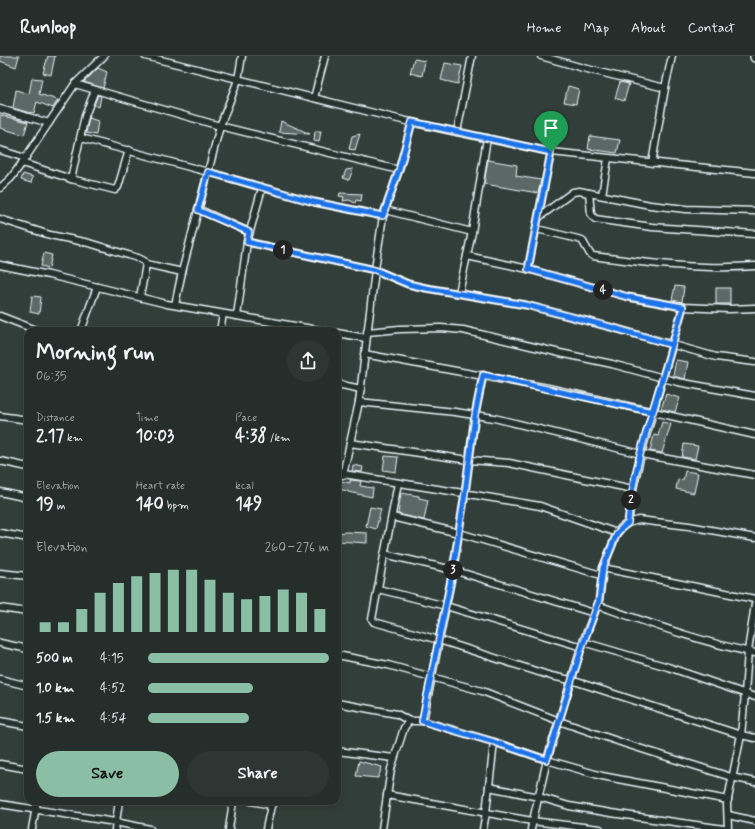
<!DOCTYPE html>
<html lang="en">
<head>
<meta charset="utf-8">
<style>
	:root { --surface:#262e2b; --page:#2e3633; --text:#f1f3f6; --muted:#a4a8a9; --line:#424a47; --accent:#8abfa5 }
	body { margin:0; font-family:Mynerve,sans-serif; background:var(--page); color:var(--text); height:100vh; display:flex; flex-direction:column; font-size:15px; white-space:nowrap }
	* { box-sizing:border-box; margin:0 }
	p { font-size:13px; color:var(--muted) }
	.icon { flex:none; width:22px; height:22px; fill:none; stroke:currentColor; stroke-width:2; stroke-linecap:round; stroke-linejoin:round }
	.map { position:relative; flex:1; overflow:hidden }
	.panel { position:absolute; left:24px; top:271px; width:317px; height:478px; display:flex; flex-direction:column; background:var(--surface); border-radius:12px; box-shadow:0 2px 10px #0003,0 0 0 1px var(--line) }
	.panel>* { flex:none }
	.pin { position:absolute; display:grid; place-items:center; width:34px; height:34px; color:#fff; margin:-41px -17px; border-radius:50% 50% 50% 0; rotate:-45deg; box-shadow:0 0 4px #0007 }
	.pin .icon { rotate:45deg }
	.km { position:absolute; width:20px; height:20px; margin:-10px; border-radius:50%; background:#222; color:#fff; font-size:11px; line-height:20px; text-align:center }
	.round { display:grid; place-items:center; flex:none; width:42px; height:42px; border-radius:21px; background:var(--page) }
	.overview { display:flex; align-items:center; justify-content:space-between; height:68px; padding:0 12px }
	h1 { font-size:22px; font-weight:800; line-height:30px }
	.stats { display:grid; grid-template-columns:repeat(3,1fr); gap:6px; height:68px; padding:4px 12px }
	.stats div { display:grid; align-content:center }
	.stats b { font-size:17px; font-weight:800 }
	.stats small { font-size:11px; font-weight:400 }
	.stats p { font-size:11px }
	.chart { height:112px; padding:8px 12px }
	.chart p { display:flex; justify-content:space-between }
	.chart svg { width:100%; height:72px; margin-top:4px; stroke:var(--accent); stroke-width:6 }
	.cta { display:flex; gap:8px; margin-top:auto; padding:8px 12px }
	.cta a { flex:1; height:46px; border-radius:24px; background:var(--accent); color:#111; font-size:16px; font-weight:800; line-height:46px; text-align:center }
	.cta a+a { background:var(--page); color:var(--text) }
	ul { padding:0 12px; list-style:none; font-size:13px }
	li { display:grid; grid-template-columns:64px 48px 1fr; align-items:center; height:30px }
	li i { height:10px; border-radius:5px; background:var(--accent) }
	header { display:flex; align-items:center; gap:24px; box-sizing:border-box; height:56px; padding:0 20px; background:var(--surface); border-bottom:1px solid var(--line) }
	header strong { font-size:19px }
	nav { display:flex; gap:22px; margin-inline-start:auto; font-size:14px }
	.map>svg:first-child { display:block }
	.building { fill:#5c6865; stroke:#e8f1f8 }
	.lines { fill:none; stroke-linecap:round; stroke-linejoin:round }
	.minor-casing { stroke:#e8f1f8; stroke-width:9 }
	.secondary-casing { stroke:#e8f1f8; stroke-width:12 }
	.minor { stroke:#26332d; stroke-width:6 }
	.secondary { stroke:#26332d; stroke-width:9 }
	.route-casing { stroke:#fff; stroke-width:8 }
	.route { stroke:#1a73e8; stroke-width:5 }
</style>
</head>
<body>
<header>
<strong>Runloop</strong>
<nav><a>Home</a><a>Map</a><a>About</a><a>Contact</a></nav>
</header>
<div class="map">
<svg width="755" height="773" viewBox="0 0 755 773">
	<rect width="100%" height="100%" fill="#323e39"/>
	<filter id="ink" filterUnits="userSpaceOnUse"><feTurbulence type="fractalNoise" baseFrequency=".025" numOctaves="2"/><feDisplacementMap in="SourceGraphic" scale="8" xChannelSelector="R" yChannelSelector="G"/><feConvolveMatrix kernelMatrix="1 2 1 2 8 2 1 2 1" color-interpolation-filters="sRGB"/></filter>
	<g filter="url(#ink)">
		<g class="building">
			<path d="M0,0H19L16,11L0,5Z"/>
			<path d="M48,0H55L51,19L43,17Z"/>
			<path d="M414,3L425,5L422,20L410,17Z"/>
			<path d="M445,7L462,10L458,28L441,24Z"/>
			<path d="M98,12L107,16L103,32L84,26Z"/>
			<path d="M32,22L42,23L39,38L58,44L53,52L37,46L34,57L31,56L30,57L13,52L16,34L29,38Z"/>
			<path d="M620,26L629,28L624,45L615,42Z"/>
			<path d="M568,30L579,33L576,48L564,46Z"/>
			<path d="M98,39L101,40L99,51L94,49Z"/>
			<path d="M0,59L28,66L24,79L0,72Z"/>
			<path d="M89,62L98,65L96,79L86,77Z"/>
			<path d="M281,65L310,78H309L279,76Z"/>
			<path d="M315,75H321L319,86L314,85Z"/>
			<path d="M360,78L355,94L349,93L352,80Z"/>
			<path d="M590,80L620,84L617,97L588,93Z"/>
			<path d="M488,104L517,109L516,120L541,124L538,137L484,128Z"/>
			<path d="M353,113L349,124L343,122L346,114Z"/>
			<path d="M23,118L33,121L31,127L21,124Z"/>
			<path d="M340,137L362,138L361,145L356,144L355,147L349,144L343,145L344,141L339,140Z"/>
			<path d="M44,197L52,199L49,212L41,210Z"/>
			<path d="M675,230L684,231L682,246L672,244Z"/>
			<rect x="716" y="232" width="14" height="16"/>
			<path d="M32,240L41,241L39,258L30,256Z"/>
			<path d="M676,304L688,306L685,323L673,320Z"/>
			<path d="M666,338L680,342L675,356L661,353Z"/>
			<path d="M662,366L671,368L662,397L650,395L654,379L658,380Z"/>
			<path d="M684,388L698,390L695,403L682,401Z"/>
			<path d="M385,400L398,401L396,416L383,414Z"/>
			<path d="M353,409L363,411L362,416L352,415Z"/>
			<path d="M685,415L698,417L694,437L676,433L678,423L683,424Z"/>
			<path d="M337,424L350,427V424L361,425L360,430L373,432L372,441L348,436V435L337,433Z"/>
			<path d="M401,437L419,440V442L428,444L424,464L398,458Z"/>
			<path d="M370,451L381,453L376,473L366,470Z"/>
			<path d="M346,476L367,477V487L337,485V477Z"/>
			<path d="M359,705L382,711L378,722L356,720Z"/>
		</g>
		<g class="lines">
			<defs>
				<g id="minor">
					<path d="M145,0L406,65L551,96L755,117"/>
					<path d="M541,0L583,12L665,32"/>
					<path d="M75,28L220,70L399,114"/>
					<path d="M314,42L325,0"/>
					<path d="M0,53L49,67"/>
					<path d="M457,76L472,0"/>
					<path d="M81,82L208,116L314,146L383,160"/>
					<path d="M0,94L25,102"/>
					<path d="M22,107L71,123L115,134L118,131L129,94"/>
					<path d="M652,107L665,32L672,0"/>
					<path d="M71,123L85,60L95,34"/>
					<path d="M0,132L11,122L22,107L75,28L104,0"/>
					<path d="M589,137L591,158L595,163L652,171L755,178"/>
					<path d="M602,139L608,103"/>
					<path d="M198,153L249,176"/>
					<path d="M385,154L472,176"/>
					<path d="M539,161L573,136L579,135L650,149L686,153L755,155"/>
					<path d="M0,163L50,179L89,187L138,202L144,205L146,208L140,241"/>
					<path d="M537,173L582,184L590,198L593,200C645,207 702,214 755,210"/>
					<path d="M247,186L375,214L408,228L426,232L526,249L614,272L716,301L755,306"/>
					<path d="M467,200L528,213L628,241L683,251L729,253L755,252"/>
					<path d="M146,208L182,216L175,249"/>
					<path d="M0,209L49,219L167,248L324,275"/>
					<path d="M528,213L551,96"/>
					<path d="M182,216L220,70L238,24L242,0"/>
					<path d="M459,237L472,176L487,82"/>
					<path d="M0,260L39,275"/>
					<path d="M237,260L247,186L262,132"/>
					<path d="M81,275L97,231"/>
					<path d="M220,275L223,258"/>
					<path d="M367,276L400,273L441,272L463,274L560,297L612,308L678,326L755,340"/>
					<path d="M337,277L366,282"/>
					<path d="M364,298L548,332L755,379"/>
					<path d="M337,328L361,333"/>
					<path d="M359,346L455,356L494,362L641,398L755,419"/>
					<path d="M0,360L28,364"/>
					<path d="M350,387L469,404L509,407L633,433"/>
					<path d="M0,405L28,411"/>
					<path d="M337,417L469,438L540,450L617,477"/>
					<path d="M343,419L359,346L376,206L383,160L399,114L412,66"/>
					<path d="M398,427L372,563L374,566L439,584L551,620L571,624L741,679L755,682"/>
					<path d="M0,436L28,442"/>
					<path d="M392,461L459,477L601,519"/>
					<path d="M628,467L633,433L641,398L683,251"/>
					<path d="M0,477L28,482"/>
					<path d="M384,498L453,514L594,557"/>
					<path d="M603,512L755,543"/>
					<path d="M0,517L28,520"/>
					<path d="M378,533L446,550L582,591"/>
					<path d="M597,549C649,567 701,586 755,597"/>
					<path d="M0,552L28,556"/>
					<path d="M583,586L668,611L755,641"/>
					<path d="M0,587L28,593"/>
					<path d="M337,599L388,609L482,635L559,665L626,688L731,721L755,726"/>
					<path d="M0,623L28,630"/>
					<path d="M337,647L397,658L409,665H423L494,686L547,704L602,720L728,744"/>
					<path d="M0,665L28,670"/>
					<path d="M423,665L453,514L465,437L475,359L483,319"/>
					<path d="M337,695L394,702"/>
					<path d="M0,708L28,713"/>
					<path d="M489,731L539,741L569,750L611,757L724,773"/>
					<path d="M387,739L532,765L600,773"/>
					<path d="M251,745L272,749"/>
					<path d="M0,748L115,766L150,773"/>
					<path d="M728,759L755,765"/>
					<path d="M32,773L37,745"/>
					<path d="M115,773L119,745"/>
					<path d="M229,773L233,745"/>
					<path d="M266,773L272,745"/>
					<path d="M382,773L391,713L404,672L409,665"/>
					<path d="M483,773L486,757L494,686"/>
					<path d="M531,773L547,704L583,586L599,545L603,512L617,477L622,471L628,467L639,464L689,470L755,482"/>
					<path d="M728,773L727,748L741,679L745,638L748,595L755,548"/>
				</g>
				<path id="secondary" d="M755,0V1"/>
			</defs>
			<use href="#minor" class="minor-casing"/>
			<use href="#secondary" class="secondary-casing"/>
			<use href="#minor" class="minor"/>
			<use href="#secondary" class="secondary"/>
		</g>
	</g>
	<g class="lines" filter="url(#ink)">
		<defs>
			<path id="route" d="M551,96L412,66L399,114L383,160L314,146L208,116L198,154L249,176L247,186L375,214L408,228L426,232L526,249L614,272L672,289C656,347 633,407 628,467L622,472L617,477L603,512L599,544L582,591L547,704L494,686L422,665L453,514L465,437L475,359L483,319L653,356L683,251L628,241L528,213L551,96"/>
		</defs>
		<use href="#route" class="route-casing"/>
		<use href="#route" class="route"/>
	</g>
</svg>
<div class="pin" style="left:551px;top:96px;background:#1e9e55"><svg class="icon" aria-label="arrive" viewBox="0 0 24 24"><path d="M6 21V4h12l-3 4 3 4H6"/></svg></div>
<b class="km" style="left:283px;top:194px">1</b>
<b class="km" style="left:631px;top:444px">2</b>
<b class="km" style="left:453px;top:514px">3</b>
<b class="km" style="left:603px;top:234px">4</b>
<section class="panel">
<div class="overview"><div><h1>Morning run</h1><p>06:35</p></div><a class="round"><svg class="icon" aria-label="share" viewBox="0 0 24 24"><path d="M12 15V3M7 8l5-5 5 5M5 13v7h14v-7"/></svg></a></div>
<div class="stats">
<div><p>Distance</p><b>2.17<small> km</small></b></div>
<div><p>Time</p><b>10:03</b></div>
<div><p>Pace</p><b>4:38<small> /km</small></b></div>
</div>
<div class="stats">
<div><p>Elevation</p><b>19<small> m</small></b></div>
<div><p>Heart rate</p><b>140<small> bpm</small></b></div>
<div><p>kcal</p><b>149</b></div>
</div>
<div class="chart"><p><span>Elevation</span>260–276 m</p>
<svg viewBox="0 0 160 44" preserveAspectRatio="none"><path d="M5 44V38M15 44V38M25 44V30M35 44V20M45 44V14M55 44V10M65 44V8M75 44V6M85 44V6M95 44V12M105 44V20M115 44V24M125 44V22M135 44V18M145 44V20M155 44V30"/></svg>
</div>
<ul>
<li><b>500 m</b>4:15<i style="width:100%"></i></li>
<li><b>1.0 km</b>4:52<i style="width:58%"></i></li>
<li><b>1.5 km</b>4:54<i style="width:56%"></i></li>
</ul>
<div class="cta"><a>Save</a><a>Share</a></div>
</section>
</div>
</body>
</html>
